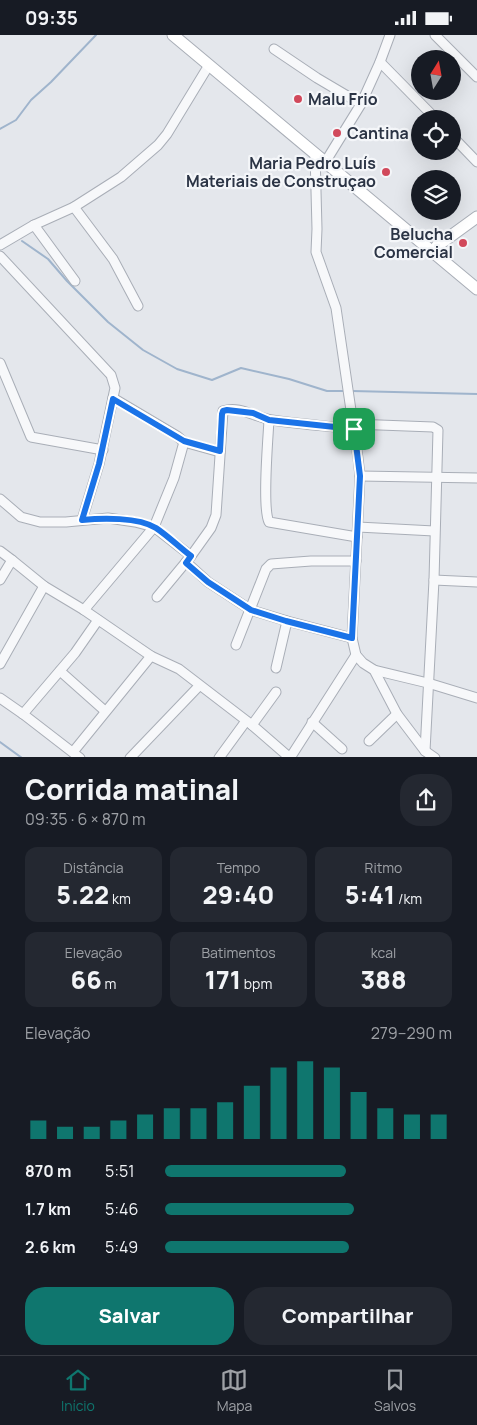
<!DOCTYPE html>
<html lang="pt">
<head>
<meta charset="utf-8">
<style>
	:root { --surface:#171b24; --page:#242831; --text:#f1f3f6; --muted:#9ea1a6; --line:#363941; --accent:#0f766e }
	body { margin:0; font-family:Manrope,sans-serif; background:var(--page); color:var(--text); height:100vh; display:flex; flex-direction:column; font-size:19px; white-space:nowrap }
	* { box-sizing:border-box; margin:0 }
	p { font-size:16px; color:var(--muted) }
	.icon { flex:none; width:28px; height:28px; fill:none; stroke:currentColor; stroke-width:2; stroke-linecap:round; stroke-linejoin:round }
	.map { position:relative; height:722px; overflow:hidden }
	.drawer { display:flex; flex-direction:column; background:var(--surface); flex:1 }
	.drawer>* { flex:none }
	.needle { width:32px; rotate:11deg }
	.fabs { position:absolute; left:411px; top:15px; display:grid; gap:10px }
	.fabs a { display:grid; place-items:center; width:50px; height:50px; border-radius:50%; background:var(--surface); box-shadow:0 5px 20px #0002; font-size:25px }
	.pin { position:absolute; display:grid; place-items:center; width:42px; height:42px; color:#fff; margin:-21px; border-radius:10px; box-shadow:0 2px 8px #0006 }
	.round { display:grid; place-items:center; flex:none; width:52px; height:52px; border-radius:20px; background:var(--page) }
	.overview { display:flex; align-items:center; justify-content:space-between; height:85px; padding:0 25px }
	h1 { font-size:28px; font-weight:800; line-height:38px }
	.stats { display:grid; grid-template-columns:repeat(3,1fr); gap:8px; height:85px; padding:5px 25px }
	.stats div { display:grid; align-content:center; border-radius:12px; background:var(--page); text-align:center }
	.stats b { font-size:25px; font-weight:800 }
	.stats small { font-size:14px; font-weight:400 }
	.stats p { font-size:14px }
	.chart { height:140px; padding:10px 25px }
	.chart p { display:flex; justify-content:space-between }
	.chart svg { width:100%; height:90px; margin-top:5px; stroke:var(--accent); stroke-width:6 }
	.button { display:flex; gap:10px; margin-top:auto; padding:10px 25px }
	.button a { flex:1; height:58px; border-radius:20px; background:var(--accent); color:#fff; font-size:20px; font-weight:800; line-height:58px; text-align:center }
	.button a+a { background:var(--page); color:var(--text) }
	ul { padding:0 25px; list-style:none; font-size:16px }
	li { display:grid; grid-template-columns:80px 60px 1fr; align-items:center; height:38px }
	li i { height:12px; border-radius:6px; background:var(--accent) }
	.status { display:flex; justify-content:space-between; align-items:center; height:35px; padding:0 25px; background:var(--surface); direction:ltr }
	.status svg { height:14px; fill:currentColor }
	.dock { display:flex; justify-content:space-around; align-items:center; height:70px; border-top:1px solid var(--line); background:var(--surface); font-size:14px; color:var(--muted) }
	.dock a { display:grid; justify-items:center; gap:2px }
	.dock .on { color:var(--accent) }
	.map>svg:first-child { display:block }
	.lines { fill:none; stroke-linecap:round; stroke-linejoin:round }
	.stream { stroke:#9fb4cc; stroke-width:2 }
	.street-casing { stroke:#a9aeb7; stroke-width:11 }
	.secondary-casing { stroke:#a9aeb7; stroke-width:13 }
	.street { stroke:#f7f8fa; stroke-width:9 }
	.secondary { stroke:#fff; stroke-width:11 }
	.route-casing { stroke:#fff; stroke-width:10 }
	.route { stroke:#1a73e8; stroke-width:6 }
	.poi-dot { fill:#d1495b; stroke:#f4f6f9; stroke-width:2 }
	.labels { text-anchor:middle; stroke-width:4.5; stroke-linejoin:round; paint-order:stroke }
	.poi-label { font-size:16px; font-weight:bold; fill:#2b3445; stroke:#f4f6f9; text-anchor:start }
</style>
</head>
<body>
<div class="status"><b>09:35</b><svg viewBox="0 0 49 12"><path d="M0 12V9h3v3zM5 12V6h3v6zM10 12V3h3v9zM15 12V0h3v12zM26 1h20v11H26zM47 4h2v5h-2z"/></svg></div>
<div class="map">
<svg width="477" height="723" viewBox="0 0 477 723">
	<rect width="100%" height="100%" fill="#e4e7ec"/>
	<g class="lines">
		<g class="stream">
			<path d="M0,94L16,85L31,65L51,47L96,0"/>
			<path d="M22,206L48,224L67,246L108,287L143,315L177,334L212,345L241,333L289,344L327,356H345"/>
			<path d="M352,356L477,359"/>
			<path d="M0,707L22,723"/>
		</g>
		<defs>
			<g id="street">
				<path d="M435,0L477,42"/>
				<path d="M274,14L317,43L361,69"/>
				<path d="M380,27L436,84"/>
				<path d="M452,101L477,127"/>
				<path d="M315,118L317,194L316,217L336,273L358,423L360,441L352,603"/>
				<path d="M329,121L361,69L380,27L390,0"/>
				<path d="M74,172L113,224L138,271"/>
				<path d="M34,190L75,246"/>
				<path d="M0,210L34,190L74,172L121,142L158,110L167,99L209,30"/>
				<path d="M0,221L111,340L115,353L99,429L82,485"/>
				<path d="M0,328L31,402L103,415"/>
				<path d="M269,385C268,404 262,473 269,487L357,502"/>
				<path d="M353,389L433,392L438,395L434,545L425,716"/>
				<path d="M184,407L220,417"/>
				<path d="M360,441L477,443"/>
				<path d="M0,464L21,482L40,487H66L108,483L135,487L154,492L191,521L186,527L208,547L251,575L287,586L352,603L356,620L363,628L374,635L397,679L425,716L435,723"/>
				<path d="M358,492L434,496"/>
				<path d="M0,516L12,525L44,551L84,575L151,621L179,634L252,690L290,723"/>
				<path d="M191,521L211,493L216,480L223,376C240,370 256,383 272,385C299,389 326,391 354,394"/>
				<path d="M0,545L12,525"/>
				<path d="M434,545L477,547"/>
				<path d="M157,562L186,527"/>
				<path d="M84,575L154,492L174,443L184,407L177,401L113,363"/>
				<path d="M236,610L266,534L271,529L311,526H356"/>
				<path d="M0,629L44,551"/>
				<path d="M276,633L287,586"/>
				<path d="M374,635L428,648L477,663"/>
				<path d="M60,636L105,676"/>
				<path d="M0,663L23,679L80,723"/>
				<path d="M23,679L75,618L98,585"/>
				<path d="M312,687L342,714"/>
				<path d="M252,690L276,657"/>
				<path d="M369,706L397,679"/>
				<path d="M73,717L151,621"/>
				<path d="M130,723L199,651"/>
				<path d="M219,723L246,686"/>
				<path d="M290,723L356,620"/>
			</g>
			<g id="secondary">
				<path d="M173,0L477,254"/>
				<path d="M437,211L477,182"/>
			</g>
		</defs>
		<use href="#street" class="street-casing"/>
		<use href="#secondary" class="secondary-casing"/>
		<use href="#street" class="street"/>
		<use href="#secondary" class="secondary"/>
	</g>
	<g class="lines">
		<defs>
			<path id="route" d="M113,364L184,406L220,416L222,379L223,376L227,375L253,378L269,385L354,394L360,441L352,603L286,586L251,575L208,547L186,528L191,521C179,512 168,501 156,493C138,482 102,483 82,485L99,429Z"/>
		</defs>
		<use href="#route" class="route-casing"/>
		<use href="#route" class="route"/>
	</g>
	<g class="poi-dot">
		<circle cx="298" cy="64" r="5"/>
		<circle cx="337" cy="98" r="5"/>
		<circle cx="386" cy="137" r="5"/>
		<circle cx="463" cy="208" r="5"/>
	</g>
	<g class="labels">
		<g class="poi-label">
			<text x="308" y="70">Malu Frio</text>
			<text x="347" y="104">Cantina</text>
			<text x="376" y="134" text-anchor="end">Maria Pedro Luís<tspan x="376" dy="18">Materiais de Construçao</tspan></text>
			<text x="453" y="205" text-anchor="end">Belucha<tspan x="453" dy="18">Comercial</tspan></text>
		</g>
	</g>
</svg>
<div class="fabs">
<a><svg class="needle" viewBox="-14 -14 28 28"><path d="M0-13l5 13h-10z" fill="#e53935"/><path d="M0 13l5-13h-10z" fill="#9ea1a6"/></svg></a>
<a><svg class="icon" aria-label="locate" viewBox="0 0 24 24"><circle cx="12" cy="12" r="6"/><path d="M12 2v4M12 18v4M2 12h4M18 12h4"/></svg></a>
<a><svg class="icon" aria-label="layers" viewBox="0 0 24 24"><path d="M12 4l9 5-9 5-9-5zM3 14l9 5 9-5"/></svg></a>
</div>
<div class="pin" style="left:354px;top:394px;background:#1e9e55"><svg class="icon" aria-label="arrive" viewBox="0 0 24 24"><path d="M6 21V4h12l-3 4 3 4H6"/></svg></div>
</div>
<section class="drawer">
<div class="overview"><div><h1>Corrida matinal</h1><p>09:35 · 6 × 870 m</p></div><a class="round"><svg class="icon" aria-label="share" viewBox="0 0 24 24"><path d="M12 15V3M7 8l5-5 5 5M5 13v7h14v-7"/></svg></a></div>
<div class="stats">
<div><p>Distância</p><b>5.22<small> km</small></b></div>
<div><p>Tempo</p><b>29:40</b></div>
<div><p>Ritmo</p><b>5:41<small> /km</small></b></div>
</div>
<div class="stats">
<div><p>Elevação</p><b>66<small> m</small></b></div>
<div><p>Batimentos</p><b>171<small> bpm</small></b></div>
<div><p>kcal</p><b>388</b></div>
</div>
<div class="chart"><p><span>Elevação</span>279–290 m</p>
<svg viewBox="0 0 160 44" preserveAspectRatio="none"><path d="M5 44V35M15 44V38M25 44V38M35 44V35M45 44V32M55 44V29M65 44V29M75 44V26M85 44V18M95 44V9M105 44V6M115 44V9M125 44V21M135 44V29M145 44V32M155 44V32"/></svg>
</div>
<ul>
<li><b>870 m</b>5:51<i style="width:63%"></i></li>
<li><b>1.7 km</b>5:46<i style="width:66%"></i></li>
<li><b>2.6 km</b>5:49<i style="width:64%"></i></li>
</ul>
<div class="button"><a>Salvar</a><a>Compartilhar</a></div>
</section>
<nav class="dock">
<a class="on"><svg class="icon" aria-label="home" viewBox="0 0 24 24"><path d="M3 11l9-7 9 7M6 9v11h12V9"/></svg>Início</a>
<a><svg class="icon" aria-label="map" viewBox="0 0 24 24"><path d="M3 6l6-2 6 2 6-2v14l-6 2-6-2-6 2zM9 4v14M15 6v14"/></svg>Mapa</a>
<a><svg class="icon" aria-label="saved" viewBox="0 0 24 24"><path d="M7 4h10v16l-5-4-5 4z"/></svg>Salvos</a>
</nav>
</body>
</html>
